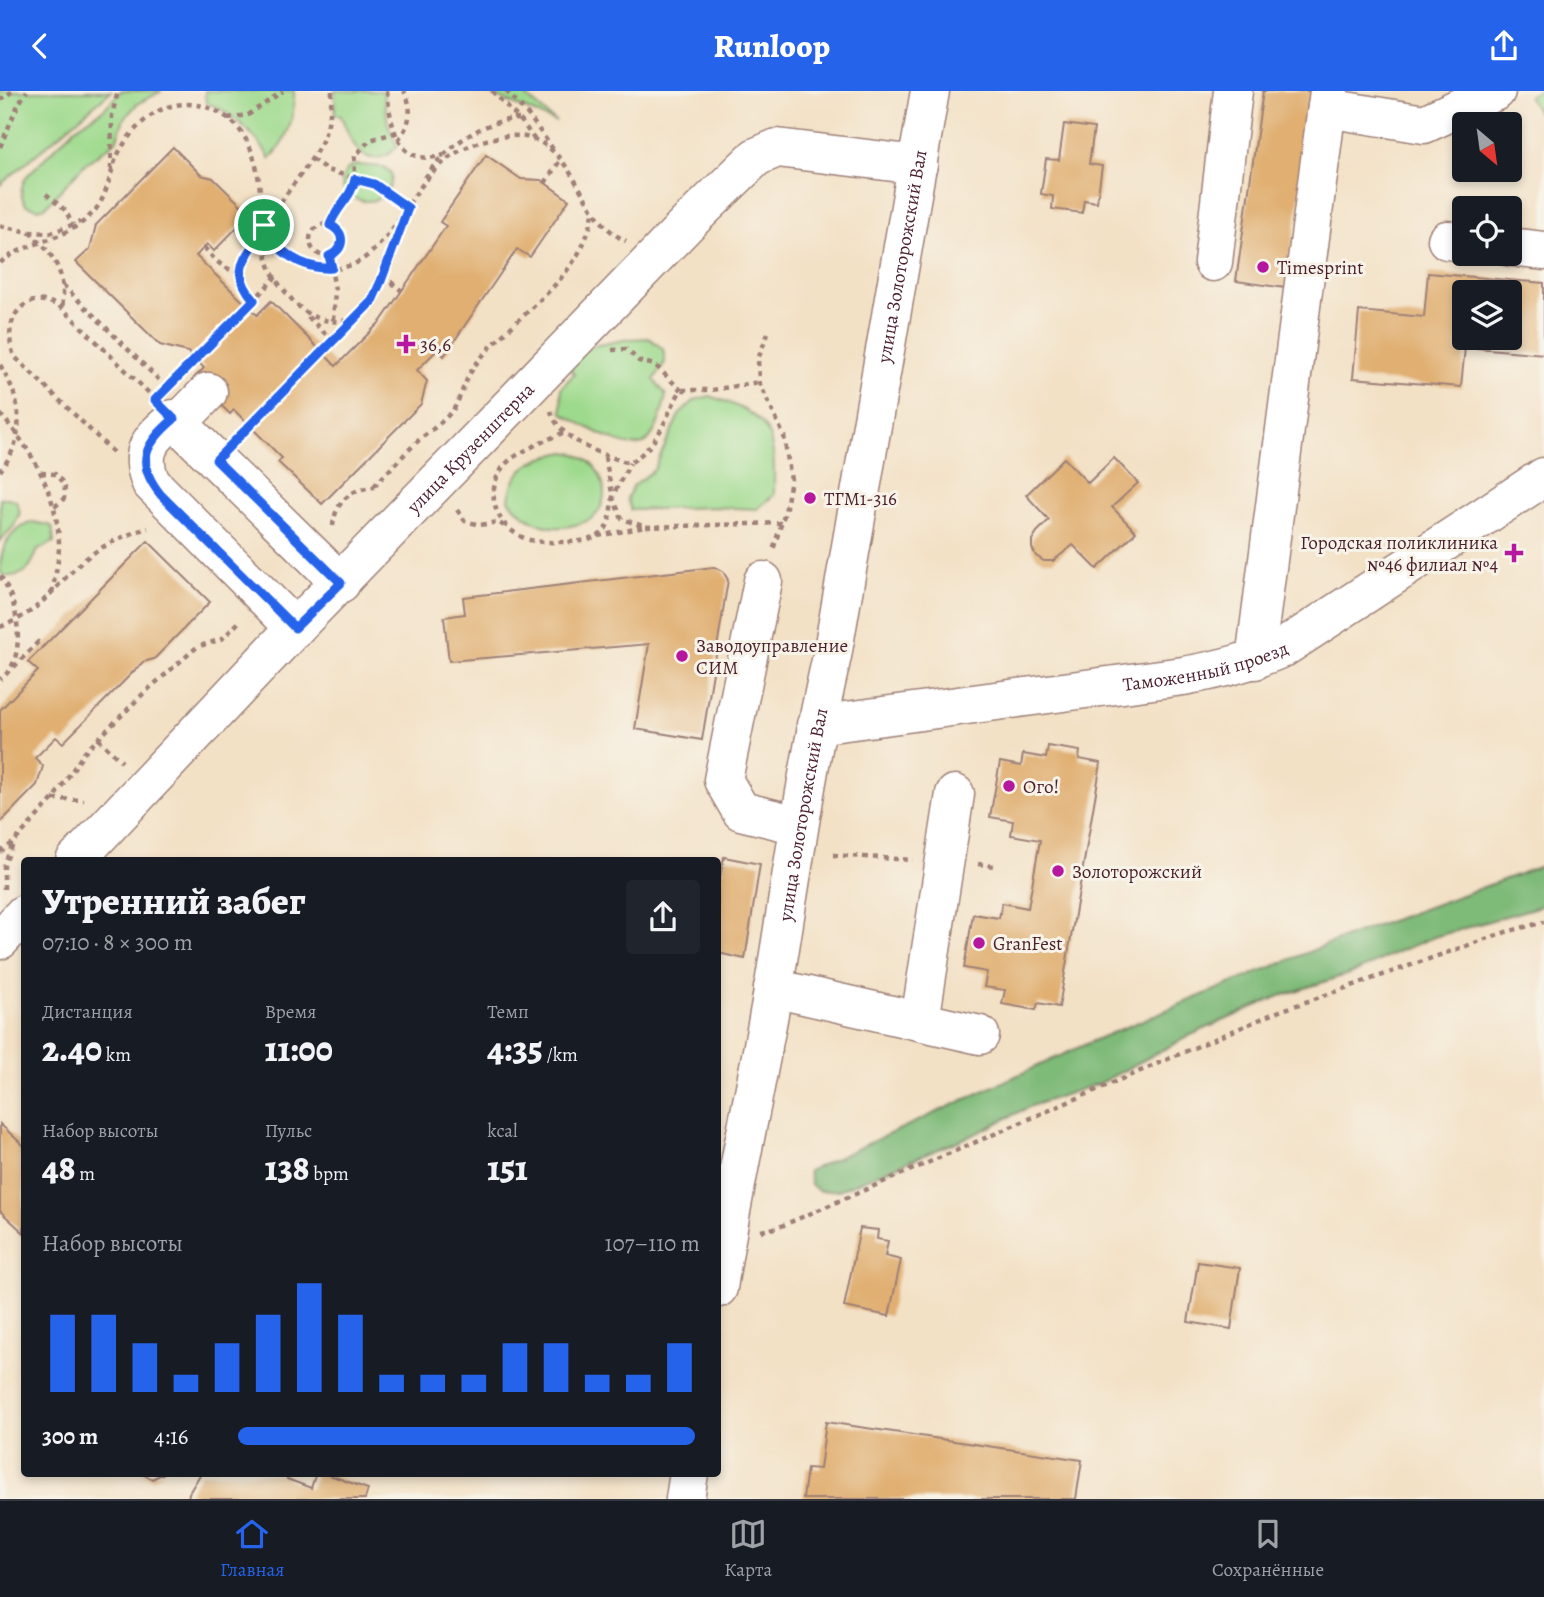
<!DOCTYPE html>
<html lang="ru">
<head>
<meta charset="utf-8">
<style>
	:root { --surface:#171b24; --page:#20242c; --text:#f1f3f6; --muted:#9ea1a6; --line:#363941; --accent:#2563eb }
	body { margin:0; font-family:Alegreya,serif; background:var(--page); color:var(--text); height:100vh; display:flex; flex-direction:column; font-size:26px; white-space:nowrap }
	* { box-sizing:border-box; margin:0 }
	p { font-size:23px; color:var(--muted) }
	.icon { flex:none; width:38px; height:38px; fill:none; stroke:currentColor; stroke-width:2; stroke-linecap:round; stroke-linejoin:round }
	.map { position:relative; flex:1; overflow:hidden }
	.details { position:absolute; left:21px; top:766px; width:700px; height:620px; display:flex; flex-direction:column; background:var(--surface); border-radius:7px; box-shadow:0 4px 10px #0003 }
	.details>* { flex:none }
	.needle { width:46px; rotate:151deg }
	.fabs { position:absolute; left:1452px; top:21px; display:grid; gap:14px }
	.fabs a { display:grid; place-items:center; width:70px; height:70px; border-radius:7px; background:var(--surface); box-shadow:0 4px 10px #0003; font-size:35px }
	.pin { position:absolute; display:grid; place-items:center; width:60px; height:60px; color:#fff; margin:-30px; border:4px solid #fff; border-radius:50%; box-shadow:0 2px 7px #0007 }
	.round { display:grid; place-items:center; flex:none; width:74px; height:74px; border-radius:7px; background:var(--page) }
	.overview { display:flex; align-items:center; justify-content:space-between; height:119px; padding:0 21px }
	h1 { font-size:38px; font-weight:800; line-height:52px }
	.figures { display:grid; grid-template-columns:repeat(3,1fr); gap:10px; height:119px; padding:7px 21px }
	.figures div { display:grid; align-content:center }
	.figures b { font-size:35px; font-weight:800 }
	.figures small { font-size:19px; font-weight:400 }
	.figures p { font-size:19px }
	.chart { height:196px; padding:14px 21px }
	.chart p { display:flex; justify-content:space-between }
	.chart svg { width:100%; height:126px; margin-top:7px; stroke:var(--accent); stroke-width:6 }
	ul { padding:0 21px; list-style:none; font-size:23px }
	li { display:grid; grid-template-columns:112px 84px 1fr; align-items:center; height:52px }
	li i { height:18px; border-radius:9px; background:var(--accent) }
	header { display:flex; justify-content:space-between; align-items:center; height:91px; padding:0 21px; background:var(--accent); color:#fff; font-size:32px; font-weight:800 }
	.dock { display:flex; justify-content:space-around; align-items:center; height:98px; border-top:2px solid var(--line); background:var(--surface); font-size:19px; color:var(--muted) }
	.dock a { display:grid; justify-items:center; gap:4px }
	.dock .selected { color:var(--accent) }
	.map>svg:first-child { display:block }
	.green { fill:#9eda8d; stroke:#747c5c; stroke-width:2 }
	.forest { fill:#7eba78; stroke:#646c52; stroke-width:2 }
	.building { fill:#e0af71; fill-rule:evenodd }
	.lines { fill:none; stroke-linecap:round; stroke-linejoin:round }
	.minor-casing { stroke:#9e8078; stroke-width:41 }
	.path { stroke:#9e8078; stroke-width:4.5; stroke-dasharray:5 5; stroke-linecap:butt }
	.minor { stroke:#fff; stroke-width:38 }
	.route-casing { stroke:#fff; stroke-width:14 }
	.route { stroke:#2563eb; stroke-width:9 }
	.poi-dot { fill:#b5179e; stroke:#f7f3e8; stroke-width:2.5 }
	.labels { text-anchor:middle; stroke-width:6; stroke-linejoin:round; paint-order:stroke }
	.street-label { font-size:19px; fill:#4a1f2b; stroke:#f7f3e8 }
	.poi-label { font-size:19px; fill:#4a1f2b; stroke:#f7f3e8; text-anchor:start }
</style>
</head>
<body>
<header><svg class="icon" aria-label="back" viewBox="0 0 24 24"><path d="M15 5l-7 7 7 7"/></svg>Runloop<svg class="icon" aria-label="share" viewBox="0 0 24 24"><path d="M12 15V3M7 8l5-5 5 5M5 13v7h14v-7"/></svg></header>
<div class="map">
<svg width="1544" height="1408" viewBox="0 0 1544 1408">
	<rect width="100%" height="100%" fill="#f7f3e8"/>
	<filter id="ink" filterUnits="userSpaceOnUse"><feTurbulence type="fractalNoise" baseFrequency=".0143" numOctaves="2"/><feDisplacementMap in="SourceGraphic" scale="14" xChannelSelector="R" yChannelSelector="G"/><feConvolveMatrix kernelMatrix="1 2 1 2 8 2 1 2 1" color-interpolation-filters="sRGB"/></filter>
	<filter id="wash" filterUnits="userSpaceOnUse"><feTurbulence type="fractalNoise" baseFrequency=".00686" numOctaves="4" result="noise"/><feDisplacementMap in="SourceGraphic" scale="28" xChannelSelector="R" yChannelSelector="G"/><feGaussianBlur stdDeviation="1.57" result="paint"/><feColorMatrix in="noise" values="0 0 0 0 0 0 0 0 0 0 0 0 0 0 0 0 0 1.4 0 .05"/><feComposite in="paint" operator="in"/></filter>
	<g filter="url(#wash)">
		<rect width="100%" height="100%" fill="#f3e1c6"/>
		<g class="green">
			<path d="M0,0H111L0,94Z"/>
			<path d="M121,0H162L137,13L124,28L116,50L85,73L45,116L38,118L26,114C19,105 21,94 27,85L74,38L104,18Z"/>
			<path d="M205,0H294C295,26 288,49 270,68C259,47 229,18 206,12Z"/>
			<path d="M335,0H383L388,33L397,56C392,61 386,66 378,67C354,70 349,40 340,24H335Z"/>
			<path d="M483,0H520L556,31Z"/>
			<path d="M1537,0H1544V31L1528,5Z"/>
			<path d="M357,74L384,76L391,82C396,111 358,120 343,97C341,85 344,77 357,74Z"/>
			<path d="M649,247L663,258L665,271L654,289L666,304C663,319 657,345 643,353C627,361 577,331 562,322L561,297L574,283L564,270L577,258L629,248Z"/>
			<path d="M710,305C773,326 775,340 774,404L757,418L714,416L631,419L627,407L633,395L654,379L679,324L695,309Z"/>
			<path d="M566,361C593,363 615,395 598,421C593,429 584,431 575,434C547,441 527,431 509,409C513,375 535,367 566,361Z"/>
			<path d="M0,407H9L16,410L20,421L14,435L0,450Z"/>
			<path d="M33,431L52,435L54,451L38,459C30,476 28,486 4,485L0,480C0,457 9,439 33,431Z"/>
		</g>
		<path class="forest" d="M1544,774V814L1434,846L1395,862L1358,880L1277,906L1191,944L1100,992L1031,1015L975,1043L839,1099L819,1100L811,1094L808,1080L1095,949L1193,908L1338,849Z"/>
		<g id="blocks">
			<g class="building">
				<path d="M1263,0H1315L1286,197L1236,190Z"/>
				<path d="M1064,33L1094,37L1089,73L1102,75L1097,111L1084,109L1082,122L1052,118L1053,105L1041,103L1046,68L1059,69Z"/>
				<path d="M173,56L201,84L213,87L250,123L214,160L207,153L196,165L257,224L271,210L336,275L381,230L446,135L440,131L486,64L521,88L541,89L569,109L530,166L517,158L444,265L438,258L417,279L427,290L421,313L322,413L278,371L282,367L234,319L230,323L194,287L204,277L188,261L160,254L76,171L90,158L96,134Z"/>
				<path d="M1428,182L1544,192V263L1465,256L1461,296L1353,287L1359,220L1424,226ZM1465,201H1510V247H1465Z"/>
				<path d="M1064,367L1088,392L1114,367L1138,392L1112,416L1136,441L1097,478L1073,454L1053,470H1044L1036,465L1032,457V449L1037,441L1049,429L1026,404Z"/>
				<path d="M148,450L210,511L154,568L143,571L63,652L56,646L35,667L43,675L37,694L0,732V619L38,580L28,571Z"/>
				<path d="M714,476L723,480L728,489L702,649L635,638L649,553L449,570L444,526L465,523L463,506Z"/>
				<path d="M1048,655L1080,660L1079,668L1101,672L1059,916L1038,912L1036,919L1002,913L1005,899L984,896L987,881L964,877L973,823L999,827L1002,812L1028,817L1040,749L1011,744L1013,730L990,726L1000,671L1021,675L1023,663L1046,667Z"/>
				<path d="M724,766L760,773L745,868L718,862V797Z"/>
				<path d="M0,1033L24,1055V1142L0,1120Z"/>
				<path d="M860,1137L878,1139L877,1148L888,1150L885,1165L901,1169L889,1225L844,1216Z"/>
				<path d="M1198,1171L1240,1177L1231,1238L1188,1231Z"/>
				<path d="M826,1331L1082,1369L1076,1408H803L807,1377L820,1378Z"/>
				<path d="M141,1382H164L152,1388Z"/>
				<path d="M201,1382H288L287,1388L311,1397L316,1382H324L368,1398L365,1408H188L189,1402Z"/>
			</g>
		</g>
	</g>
	<g filter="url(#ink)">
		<use href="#blocks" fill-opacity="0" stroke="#9e8078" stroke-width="2"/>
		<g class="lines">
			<defs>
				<g id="minor">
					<path d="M1327,17L1424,33L1496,0"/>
					<path d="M1447,149L1465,151"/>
					<path d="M1510,156L1544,160"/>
					<path d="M1213,171L1233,0"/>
					<path d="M178,332L208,301"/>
					<path d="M763,490L723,689L741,720L798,734"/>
					<path d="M295,537L151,392C138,360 150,348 174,328L341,492"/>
					<path d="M1255,569L1329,0"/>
					<path id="s1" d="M816,634L1183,585C1219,579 1250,571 1283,557L1544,386"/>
					<path id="s2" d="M75,770L295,537L688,132L756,66L777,57L918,74"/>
					<path d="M0,849L24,823"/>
					<path d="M773,897L980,944"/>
					<path d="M920,930L955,703"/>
					<path id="s3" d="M718,1197C733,1096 757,995 774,894C792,784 807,674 832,565L930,0"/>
					<path d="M685,1408L689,1382"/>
				</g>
			</defs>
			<use href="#minor" class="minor-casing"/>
			<g class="path">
				<path d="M332,0C331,22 328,42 316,61C290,104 240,143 282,197C293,210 301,221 318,227C380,249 386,162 404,123C413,103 429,84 446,69C461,57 481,49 499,46C576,33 573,125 626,150"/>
				<path d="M387,0C391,35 397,78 444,64"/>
				<path d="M492,0L522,31L534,48"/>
				<path d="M506,0L529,25L553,58"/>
				<path d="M0,9L13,0"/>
				<path d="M228,27L248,24L283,0"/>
				<path d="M398,49C410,34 414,18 404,0"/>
				<path d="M0,56L18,14L27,0"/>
				<path d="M312,68L327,79L374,93L408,117"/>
				<path d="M111,78L112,24L118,0"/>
				<path d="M425,87C443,58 483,28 519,28"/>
				<path d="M545,92L561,68"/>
				<path d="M46,103L65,119L73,134"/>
				<circle cx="326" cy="149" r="16"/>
				<path d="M330,133C335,118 345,113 352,100C358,90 353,76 355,65L370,49L394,42"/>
				<path d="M0,135L29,141L50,142L80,131"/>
				<path d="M29,141C54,163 67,183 62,217"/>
				<path d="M204,156C214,169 224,179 240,181"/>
				<path d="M329,165L335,199L333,230"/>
				<path d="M0,172C29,148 71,150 96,118C107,104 109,87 115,70C124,48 143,26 165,17C180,11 197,12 212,18C246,32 257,66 260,100C261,114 260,128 267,141C287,175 335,191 367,165C381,154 391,139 402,125"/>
				<path d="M381,190L391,191L402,200"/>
				<path d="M63,194L167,297"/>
				<path d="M254,209C225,176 252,165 264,134"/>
				<path d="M308,226L333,250"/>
				<path d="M768,242L758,268L759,291L784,345L791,389L785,421L773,459"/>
				<path d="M612,259L626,258L639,270L655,274L681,299"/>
				<path d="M196,268L276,186"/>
				<path d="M0,274C22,308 27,347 0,380"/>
				<path d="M551,320C558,349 604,365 630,372C663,349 662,331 681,299H712L759,291"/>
				<path d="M0,323C32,358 58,405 59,453C59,469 55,486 52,502"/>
				<path d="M563,342C550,347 521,360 510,369C486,389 489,425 515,442C530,453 549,451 567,451C575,451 591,449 598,445C613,435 609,420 613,406C617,394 625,383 630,372"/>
				<path d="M239,346L358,226"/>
				<path d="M113,361L14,265C0,228 26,194 62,217L150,303"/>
				<path d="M605,366L613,407L622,428L646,436L781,432"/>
				<path d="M41,382L55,383L65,394L64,408L53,417"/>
				<path d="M374,395C389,380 403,364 419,349C430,340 447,328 455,316C462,303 466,286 476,273C515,223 582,190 593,122"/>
				<path d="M457,419L465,430L480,434L498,431L504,435"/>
				<path d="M333,435C335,411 351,397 375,396"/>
				<path d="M598,445L645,436"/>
				<path d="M0,485C18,507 29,571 0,588"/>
				<path d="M0,536C46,519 54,493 89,465C107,452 127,443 148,437"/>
				<path d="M14,576L38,551L43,556"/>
				<path d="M98,648L122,671"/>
				<path d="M53,708L84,709"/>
				<path d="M0,761L13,752L53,708L84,662L144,602L197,556L222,548L241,529"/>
				<path d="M833,764L913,769"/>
				<path d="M978,773L994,775"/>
				<path d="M4,798V774L13,753"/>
				<path d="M761,1140L779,1136L1277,921L1506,841L1544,831"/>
			</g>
			<use href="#minor" class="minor"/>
		</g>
	</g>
	<g class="lines" filter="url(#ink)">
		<defs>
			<path id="route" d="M355,88L374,93L408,117L381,190L372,210L216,369L341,492L295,537L161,404C134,371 145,353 174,328L155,309L254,209C225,175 252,165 264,134C275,161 304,179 332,177L329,165C345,158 346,142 330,134C336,116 352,106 355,88Z"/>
		</defs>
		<use href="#route" class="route-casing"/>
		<use href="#route" class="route"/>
	</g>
	<g class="poi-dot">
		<circle cx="1263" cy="176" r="7"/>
		<path d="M402.5 242.5h7v7h7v7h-7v7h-7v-7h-7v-7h7z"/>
		<circle cx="810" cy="407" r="7"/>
		<path d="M1510.5 451.5h7v7h7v7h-7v7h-7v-7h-7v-7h7z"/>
		<circle cx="682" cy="565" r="7"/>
		<circle cx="1009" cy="695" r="7"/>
		<circle cx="1058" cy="780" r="7"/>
		<circle cx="979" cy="852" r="7"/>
	</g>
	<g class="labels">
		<g class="street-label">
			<text dy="7" stroke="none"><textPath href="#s3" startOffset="1048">улица Золоторожский Вал</textPath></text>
			<text dy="7" stroke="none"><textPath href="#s2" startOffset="572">улица Крузенштерна</textPath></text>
			<text dy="7" stroke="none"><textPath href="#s1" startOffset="394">Таможенный проезд</textPath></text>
			<text dy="7" stroke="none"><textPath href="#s3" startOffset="481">улица Золоторожский Вал</textPath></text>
		</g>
		<g class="poi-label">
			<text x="1277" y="183">Timesprint</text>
			<text x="420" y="260">36,6</text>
			<text x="824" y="414">ТГМ1-316</text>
			<text x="1498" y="458" text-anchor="end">Городская поликлиника<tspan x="1498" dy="22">№46 филиал №4</tspan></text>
			<text x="696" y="561">Заводоуправление<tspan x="696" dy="22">СИМ</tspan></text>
			<text x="1023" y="702">Ого!</text>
			<text x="1072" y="787">Золоторожский</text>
			<text x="993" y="859">GranFest</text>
		</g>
	</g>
</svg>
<div class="fabs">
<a><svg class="needle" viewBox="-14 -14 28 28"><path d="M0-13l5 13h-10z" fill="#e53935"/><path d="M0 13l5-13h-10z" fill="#9ea1a6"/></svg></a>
<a><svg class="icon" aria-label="locate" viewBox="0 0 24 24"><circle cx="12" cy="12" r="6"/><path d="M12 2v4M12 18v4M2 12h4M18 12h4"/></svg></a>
<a><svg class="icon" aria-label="layers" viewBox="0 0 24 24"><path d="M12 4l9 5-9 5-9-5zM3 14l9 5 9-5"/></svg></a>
</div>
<div class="pin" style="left:264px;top:134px;background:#1e9e55"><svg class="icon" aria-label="arrive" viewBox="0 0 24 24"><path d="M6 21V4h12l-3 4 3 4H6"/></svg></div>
<section class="details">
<div class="overview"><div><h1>Утренний забег</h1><p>07:10 · 8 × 300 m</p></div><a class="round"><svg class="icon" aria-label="share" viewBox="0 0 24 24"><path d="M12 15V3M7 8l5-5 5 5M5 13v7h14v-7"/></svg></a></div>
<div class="figures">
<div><p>Дистанция</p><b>2.40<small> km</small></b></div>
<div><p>Время</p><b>11:00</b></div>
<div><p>Темп</p><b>4:35<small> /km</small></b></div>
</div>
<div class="figures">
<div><p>Набор высоты</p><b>48<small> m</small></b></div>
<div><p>Пульс</p><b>138<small> bpm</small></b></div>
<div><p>kcal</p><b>151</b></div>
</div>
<div class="chart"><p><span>Набор высоты</span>107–110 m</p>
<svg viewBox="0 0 160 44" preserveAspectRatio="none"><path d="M5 44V17M15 44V17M25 44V27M35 44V38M45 44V27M55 44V17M65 44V6M75 44V17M85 44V38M95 44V38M105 44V38M115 44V27M125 44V27M135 44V38M145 44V38M155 44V27"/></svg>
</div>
<ul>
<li><b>300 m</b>4:16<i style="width:99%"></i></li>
</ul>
</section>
</div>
<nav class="dock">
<a class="selected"><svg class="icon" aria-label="home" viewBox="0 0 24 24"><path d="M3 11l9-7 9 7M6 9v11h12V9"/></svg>Главная</a>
<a><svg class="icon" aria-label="map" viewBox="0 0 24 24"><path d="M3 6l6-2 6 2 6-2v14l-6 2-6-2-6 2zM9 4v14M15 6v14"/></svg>Карта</a>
<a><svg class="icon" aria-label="saved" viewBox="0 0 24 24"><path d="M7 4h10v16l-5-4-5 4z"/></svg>Сохранённые</a>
</nav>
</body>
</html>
